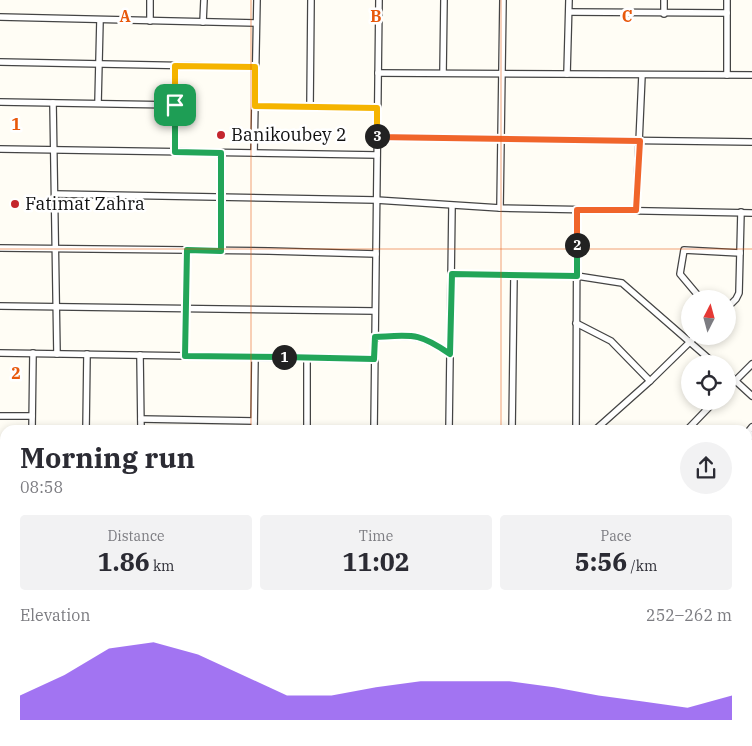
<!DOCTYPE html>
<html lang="en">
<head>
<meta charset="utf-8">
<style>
	:root { --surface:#fff; --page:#f2f2f3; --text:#2b2b33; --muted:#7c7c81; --accent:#7c3aed }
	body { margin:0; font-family:"IBM Plex Serif",serif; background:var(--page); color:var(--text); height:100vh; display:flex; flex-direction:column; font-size:19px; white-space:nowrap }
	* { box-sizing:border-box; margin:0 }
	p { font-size:16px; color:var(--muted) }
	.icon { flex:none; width:28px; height:28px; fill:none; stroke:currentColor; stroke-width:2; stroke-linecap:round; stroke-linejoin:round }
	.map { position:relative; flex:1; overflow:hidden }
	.drawer { position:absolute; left:0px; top:425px; width:752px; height:321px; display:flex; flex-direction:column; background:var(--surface); border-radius:15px 15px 0 0; box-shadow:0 2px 8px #0003 }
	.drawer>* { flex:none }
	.needle { width:32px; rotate:6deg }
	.tools { position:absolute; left:681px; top:290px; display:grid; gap:10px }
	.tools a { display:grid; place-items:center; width:55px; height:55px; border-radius:50%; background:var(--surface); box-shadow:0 2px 8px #0003; font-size:25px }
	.pin { position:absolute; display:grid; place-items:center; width:42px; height:42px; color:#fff; margin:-21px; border-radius:10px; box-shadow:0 2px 8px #0006 }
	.km { position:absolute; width:25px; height:25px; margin:-12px; border-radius:50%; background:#222; color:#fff; font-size:14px; line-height:25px; text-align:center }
	.round { display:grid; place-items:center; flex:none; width:52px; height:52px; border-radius:26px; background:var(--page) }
	.summary { display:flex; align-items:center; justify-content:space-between; height:85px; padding:0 20px }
	h1 { font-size:28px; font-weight:700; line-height:38px }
	.figures { display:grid; grid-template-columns:repeat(3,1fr); gap:8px; height:85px; padding:5px 20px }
	.figures div { display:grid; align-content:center; border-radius:5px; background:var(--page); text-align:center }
	.figures b { font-size:25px; font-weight:700 }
	.figures small { font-size:14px; font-weight:400 }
	.figures p { font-size:14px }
	.chart { height:140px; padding:10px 20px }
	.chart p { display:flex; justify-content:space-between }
	.chart svg { width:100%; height:90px; margin-top:5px; fill:var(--accent); opacity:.7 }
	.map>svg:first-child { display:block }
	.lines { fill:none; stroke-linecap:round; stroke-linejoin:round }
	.street-casing { stroke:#444; stroke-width:8 }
	.street { stroke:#fff; stroke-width:5.5 }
	.split-1-casing { stroke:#fff; stroke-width:10 }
	.split-2-casing { stroke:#fff; stroke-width:10 }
	.split-3-casing { stroke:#fff; stroke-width:10 }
	.split-4-casing { stroke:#fff; stroke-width:10 }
	.split-1 { stroke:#22a559; stroke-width:6 }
	.split-2 { stroke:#22a559; stroke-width:6 }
	.split-3 { stroke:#f0652b; stroke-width:6 }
	.split-4 { stroke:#f5b400; stroke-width:6 }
	.grid { fill:none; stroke:#e8590c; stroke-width:1; stroke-opacity:0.55 }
	.poi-dot { fill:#c4262e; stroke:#fff; stroke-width:2 }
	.labels { text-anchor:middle; stroke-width:5; stroke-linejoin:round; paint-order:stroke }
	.poi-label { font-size:18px; fill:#111; stroke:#fff; text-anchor:start }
	.grid-label { font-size:16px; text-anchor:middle; font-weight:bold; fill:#e8590c; stroke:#fff; stroke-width:5; stroke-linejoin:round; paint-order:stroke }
</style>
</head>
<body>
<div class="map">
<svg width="752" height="746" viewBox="0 0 752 746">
	<rect width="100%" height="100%" fill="#fffdf5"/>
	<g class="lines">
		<defs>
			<g id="street">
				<path d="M727,0V75"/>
				<path d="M569,12L727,13"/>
				<path d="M664,14V0"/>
				<path d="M0,17L256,23"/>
				<path d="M150,21V0"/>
				<path d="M203,22L204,0"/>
				<path d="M0,62L255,67"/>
				<path d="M175,66V152"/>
				<path d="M378,73L752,75"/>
				<path d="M443,73L444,0"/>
				<path d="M567,74L569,0"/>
				<path d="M0,102L175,105"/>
				<path d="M53,103L57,354"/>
				<path d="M98,103L100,20"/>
				<path d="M255,106L377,108"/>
				<path d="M310,107L311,0"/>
				<path d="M377,137L752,142"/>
				<path d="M0,149L377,155"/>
				<path d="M221,153V251"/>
				<path d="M254,153L257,0"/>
				<path d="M55,194L376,200L500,208L752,213"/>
				<path d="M500,208L503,0"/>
				<path d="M636,210L642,75"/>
				<path d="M0,248L269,251L376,254"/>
				<path d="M452,274L577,276L622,283L715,364"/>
				<path d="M701,299L680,274L684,250L740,253"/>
				<path d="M0,306L375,311"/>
				<path d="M728,307L736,299L739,293L741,212"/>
				<path d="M576,323L611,341L650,381"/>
				<path d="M375,337C413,335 418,333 450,354"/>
				<path d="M0,353L374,359"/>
				<path d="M140,355L141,430"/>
				<path d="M185,356L187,250"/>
				<path d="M307,358V430"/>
				<path d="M728,374L752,396"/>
				<path d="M728,388L752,364"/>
				<path d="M0,416H32"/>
				<path d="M141,419L254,421"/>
				<path d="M752,427L748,432L752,436"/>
				<path d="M374,429L576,430"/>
				<path d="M32,430L33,353"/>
				<path d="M86,430L87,354"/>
				<path d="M254,430L255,357"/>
				<path d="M374,430L379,0"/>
				<path d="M449,430L452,206"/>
				<path d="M512,430L514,275"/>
				<path d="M576,430L577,210"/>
				<path d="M595,430L650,381L696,336"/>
				<path d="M687,430L715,401"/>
				<path d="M0,474H5"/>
				<path d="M748,498L752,494"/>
				<path d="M0,538H5"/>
				<path d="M748,550L752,546"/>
				<path d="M0,598H5"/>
				<path d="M748,634H752"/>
				<path d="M0,667H5"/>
				<path d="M748,679H752"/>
				<path d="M0,734H5"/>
				<path d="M748,738H752"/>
				<path d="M371,741V746"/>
				<path d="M83,746V741"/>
				<path d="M145,746V741"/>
				<path d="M199,746V741"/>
				<path d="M310,746V741"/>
				<path d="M445,746V741"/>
				<path d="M509,746V741"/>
				<path d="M573,746V741"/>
				<path d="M683,746V741"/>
			</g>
		</defs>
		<use href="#street" class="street-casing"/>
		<use href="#street" class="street"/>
	</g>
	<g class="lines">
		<defs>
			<path id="split-1" d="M175,105V152L221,153V251L187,250L185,356L284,357"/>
			<path id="split-2" d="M284,357L374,359L375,337C413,335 418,332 450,354L452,274L577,276V245"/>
			<path id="split-3" d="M377,136V137L640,141L636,210H577V245"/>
			<path id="split-4" d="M175,105V66L255,67V106L377,108V136"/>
		</defs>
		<use href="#split-1" class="split-1-casing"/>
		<use href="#split-2" class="split-2-casing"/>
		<use href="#split-3" class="split-3-casing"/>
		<use href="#split-4" class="split-4-casing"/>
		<use href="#split-1" class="split-1"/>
		<use href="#split-2" class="split-2"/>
		<use href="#split-3" class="split-3"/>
		<use href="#split-4" class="split-4"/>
	</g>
	<path class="grid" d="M251,0V430M501,0V430M0,249H752M0,497H5M748,497H752M251,741V746M501,741V746"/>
	<g class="poi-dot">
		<circle cx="221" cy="135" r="5"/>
		<circle cx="15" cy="204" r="5"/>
	</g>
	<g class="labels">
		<g class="poi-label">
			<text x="231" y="141">Banikoubey 2</text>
			<text x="25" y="210">Fatimat Zahra</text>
		</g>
	</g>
	<g class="grid-label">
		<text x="125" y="22">A</text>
		<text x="376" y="22">B</text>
		<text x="627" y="22">C</text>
		<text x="16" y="130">1</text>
		<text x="16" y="379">2</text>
	</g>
</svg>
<div class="tools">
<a><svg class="needle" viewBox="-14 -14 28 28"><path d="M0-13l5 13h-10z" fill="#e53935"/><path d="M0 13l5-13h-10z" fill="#7c7c81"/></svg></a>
<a><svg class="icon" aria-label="locate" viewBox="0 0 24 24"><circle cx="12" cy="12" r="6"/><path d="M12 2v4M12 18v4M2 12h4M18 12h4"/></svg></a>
</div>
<div class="pin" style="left:175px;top:105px;background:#1e9e55"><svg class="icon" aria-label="arrive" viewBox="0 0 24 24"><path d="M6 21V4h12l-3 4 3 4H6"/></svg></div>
<b class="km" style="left:284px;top:357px">1</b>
<b class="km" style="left:577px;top:245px">2</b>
<b class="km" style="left:377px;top:136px">3</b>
<section class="drawer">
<div class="summary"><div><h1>Morning run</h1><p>08:58</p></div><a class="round"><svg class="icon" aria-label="share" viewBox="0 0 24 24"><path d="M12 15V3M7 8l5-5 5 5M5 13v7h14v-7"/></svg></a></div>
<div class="figures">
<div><p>Distance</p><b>1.86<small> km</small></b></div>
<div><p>Time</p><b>11:02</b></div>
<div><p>Pace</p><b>5:56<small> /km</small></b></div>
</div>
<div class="chart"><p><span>Elevation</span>252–262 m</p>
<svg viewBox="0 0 160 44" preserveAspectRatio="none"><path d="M0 44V32L10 22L20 9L30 6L40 12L50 22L60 32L70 32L80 28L90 25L100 25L110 25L120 28L130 32L140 35L150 38L160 32V44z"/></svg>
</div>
</section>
</div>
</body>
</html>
